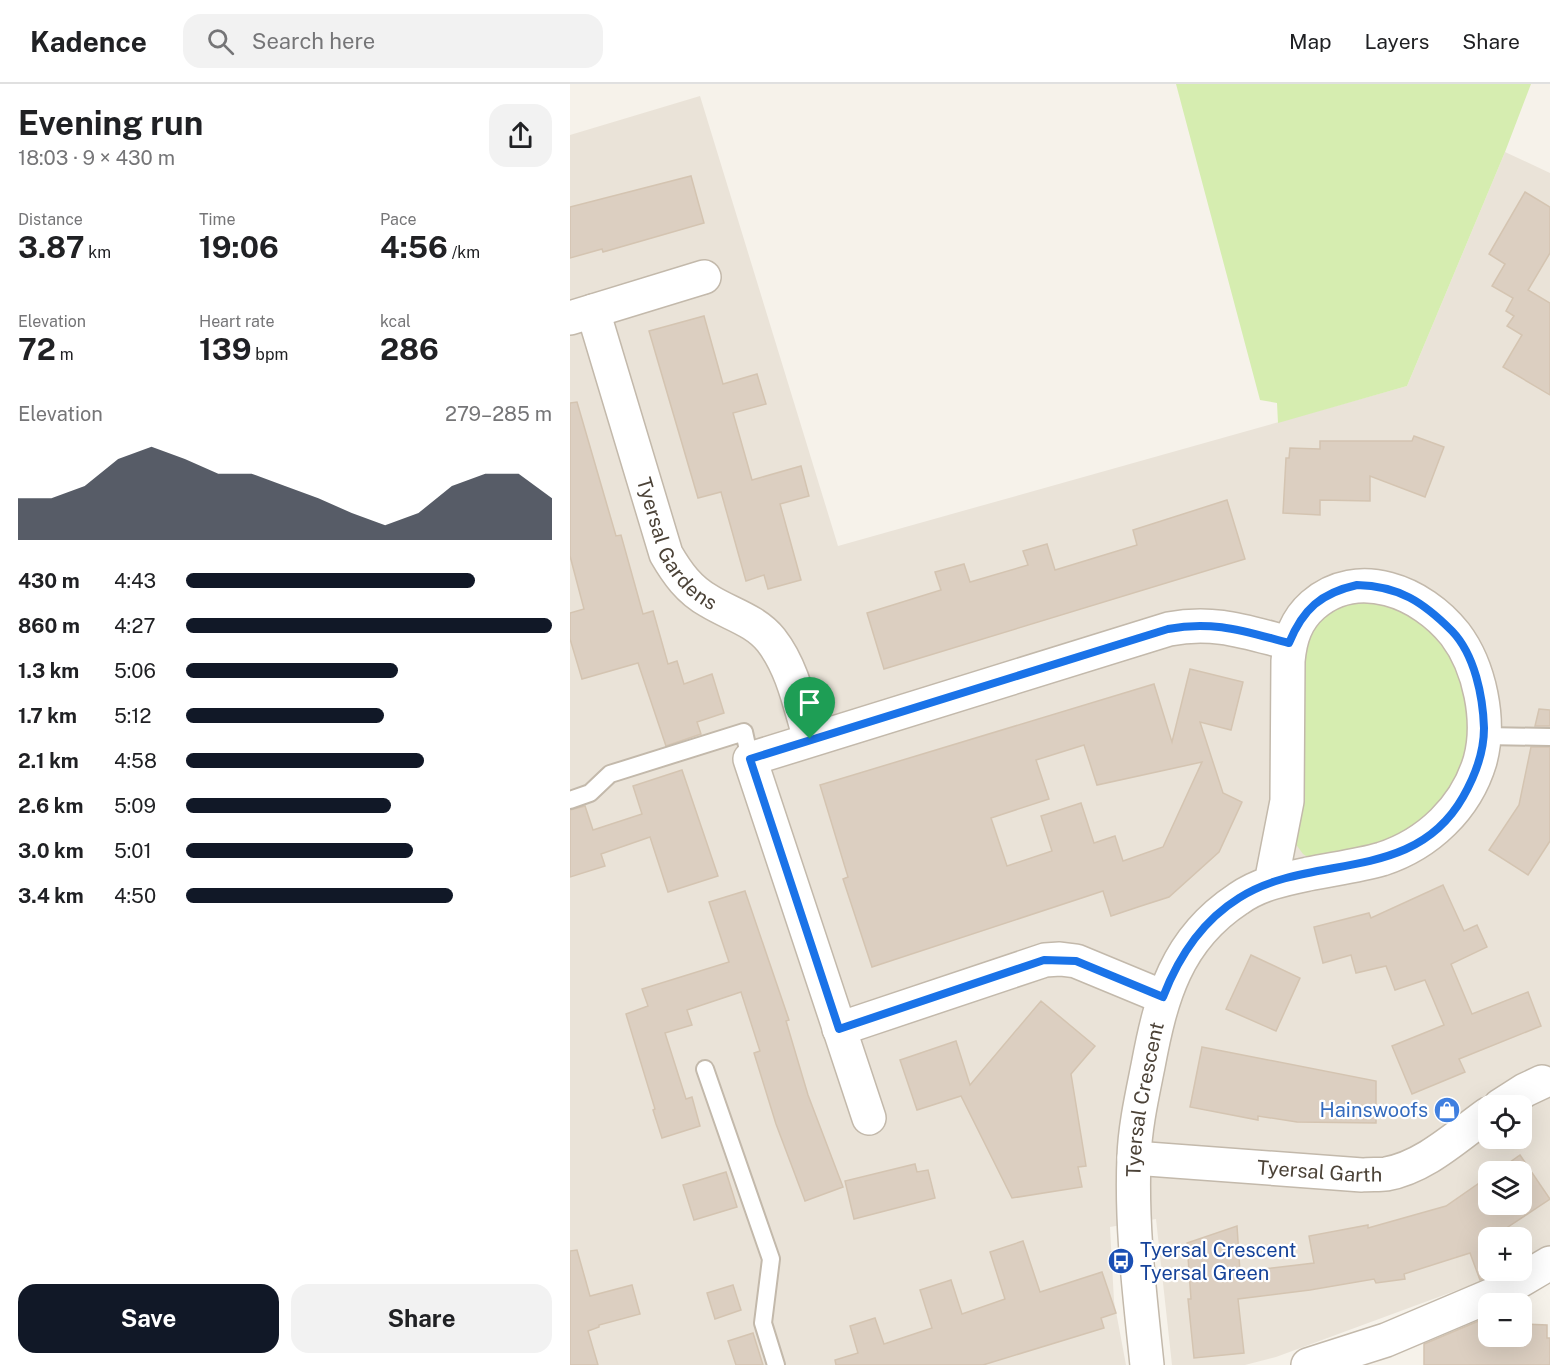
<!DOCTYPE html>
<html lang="en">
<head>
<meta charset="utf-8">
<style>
	:root { --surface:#fff; --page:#f2f2f2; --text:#202124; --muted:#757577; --line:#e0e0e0; --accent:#111827 }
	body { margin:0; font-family:"Public Sans",sans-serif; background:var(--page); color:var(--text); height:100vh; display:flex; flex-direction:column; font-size:22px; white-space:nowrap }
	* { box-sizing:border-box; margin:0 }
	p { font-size:20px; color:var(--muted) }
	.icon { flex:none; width:33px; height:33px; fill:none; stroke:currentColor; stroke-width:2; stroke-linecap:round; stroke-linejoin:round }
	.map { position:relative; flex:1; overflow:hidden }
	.details { display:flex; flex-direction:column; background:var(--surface); width:570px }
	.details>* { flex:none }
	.tools { position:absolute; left:908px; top:1011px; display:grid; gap:12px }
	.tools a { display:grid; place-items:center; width:54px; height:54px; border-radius:12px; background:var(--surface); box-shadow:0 6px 24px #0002; font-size:30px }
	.pin { position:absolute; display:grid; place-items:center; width:51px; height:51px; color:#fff; margin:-62px -26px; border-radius:50% 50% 50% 0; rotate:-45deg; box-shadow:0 0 6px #0007 }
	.pin .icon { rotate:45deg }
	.round { display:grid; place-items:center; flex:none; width:63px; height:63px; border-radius:18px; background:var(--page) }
	.summary { display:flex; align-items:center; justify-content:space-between; height:102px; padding:0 18px }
	h1 { font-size:33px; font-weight:700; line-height:45px }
	.metrics { display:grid; grid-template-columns:repeat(3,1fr); gap:9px; height:102px; padding:6px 18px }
	.metrics div { display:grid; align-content:center }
	.metrics b { font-size:30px; font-weight:700 }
	.metrics small { font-size:16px; font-weight:400 }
	.metrics p { font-size:16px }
	.chart { height:168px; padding:12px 18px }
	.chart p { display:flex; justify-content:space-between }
	.chart svg { width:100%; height:108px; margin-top:6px; fill:var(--accent); opacity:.7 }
	.action { display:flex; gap:12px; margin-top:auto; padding:12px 18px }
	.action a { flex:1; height:69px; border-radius:18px; background:var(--accent); color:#fff; font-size:24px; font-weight:700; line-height:69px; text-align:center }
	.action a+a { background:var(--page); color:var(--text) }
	ul { padding:0 18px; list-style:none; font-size:20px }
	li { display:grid; grid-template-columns:96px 72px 1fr; align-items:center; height:45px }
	li i { height:15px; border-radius:8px; background:var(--accent) }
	header { display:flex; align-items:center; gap:36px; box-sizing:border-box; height:84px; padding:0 30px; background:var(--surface); border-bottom:2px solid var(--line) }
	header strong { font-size:28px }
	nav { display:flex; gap:33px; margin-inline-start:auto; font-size:21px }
	.search { width:420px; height:54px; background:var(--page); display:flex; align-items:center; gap:15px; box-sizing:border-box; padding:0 21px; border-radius:18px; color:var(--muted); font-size:22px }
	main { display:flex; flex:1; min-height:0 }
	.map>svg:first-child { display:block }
	.residential { fill:#eae3d8; fill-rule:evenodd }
	.green { fill:#d6edb0 }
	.building { fill:#dccfc1; stroke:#d4c4b1; stroke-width:1.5; fill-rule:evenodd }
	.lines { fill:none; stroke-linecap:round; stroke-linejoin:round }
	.service-casing { stroke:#c3b9ab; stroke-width:20 }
	.minor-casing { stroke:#c3b9ab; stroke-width:36 }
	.service { stroke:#fff; stroke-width:16 }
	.minor { stroke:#fff; stroke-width:33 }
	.route-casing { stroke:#fff; stroke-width:12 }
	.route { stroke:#1a73e8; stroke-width:8 }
	.labels { text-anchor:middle; stroke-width:4.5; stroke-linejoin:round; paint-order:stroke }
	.street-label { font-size:20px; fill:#4b4237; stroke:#fff }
	.shop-label { font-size:20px; fill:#366cbe; stroke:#fff; text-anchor:end }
	.transit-label { font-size:20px; fill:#164399; stroke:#fff; text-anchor:start }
</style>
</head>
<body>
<header>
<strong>Kadence</strong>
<div class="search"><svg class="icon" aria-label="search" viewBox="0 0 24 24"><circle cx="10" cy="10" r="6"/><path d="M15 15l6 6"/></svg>Search here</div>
<nav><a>Map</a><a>Layers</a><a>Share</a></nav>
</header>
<main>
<section class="details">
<div class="summary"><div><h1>Evening run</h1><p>18:03 · 9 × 430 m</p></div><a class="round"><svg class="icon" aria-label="share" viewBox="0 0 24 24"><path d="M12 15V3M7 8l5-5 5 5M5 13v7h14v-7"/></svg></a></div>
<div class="metrics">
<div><p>Distance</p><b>3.87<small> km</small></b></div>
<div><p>Time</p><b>19:06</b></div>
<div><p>Pace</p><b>4:56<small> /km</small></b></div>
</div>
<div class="metrics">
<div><p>Elevation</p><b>72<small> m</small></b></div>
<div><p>Heart rate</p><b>139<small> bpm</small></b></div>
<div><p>kcal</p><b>286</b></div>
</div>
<div class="chart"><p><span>Elevation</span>279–285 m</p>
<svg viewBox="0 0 160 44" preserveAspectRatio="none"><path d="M0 44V27L10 27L20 22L30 11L40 6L50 11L60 17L70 17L80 22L90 27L100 33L110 38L120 33L130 22L140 17L150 17L160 27V44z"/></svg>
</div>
<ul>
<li><b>430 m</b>4:43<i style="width:79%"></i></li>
<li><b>860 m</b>4:27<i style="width:100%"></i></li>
<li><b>1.3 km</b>5:06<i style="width:58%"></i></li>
<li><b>1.7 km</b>5:12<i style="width:54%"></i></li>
<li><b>2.1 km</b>4:58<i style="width:65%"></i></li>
<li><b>2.6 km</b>5:09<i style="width:56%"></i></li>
<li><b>3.0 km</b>5:01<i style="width:62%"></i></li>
<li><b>3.4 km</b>4:50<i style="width:73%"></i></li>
</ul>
<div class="action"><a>Save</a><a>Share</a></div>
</section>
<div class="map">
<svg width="980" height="1281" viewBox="0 0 980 1281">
	<rect width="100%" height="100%" fill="#f6f2ea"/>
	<path class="residential" d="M130,12L268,462L837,302L935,68L980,89V1163L951,1181V1154H918V1186L939,1187L706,1273L675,1281H602L586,1135L540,1143L544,1217L556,1281H0V51ZM918,1022H951V1054H918ZM918,1088H951V1120H918Z"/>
	<g class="green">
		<path d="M606,0H961L935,68L837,302L708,339L707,319L690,316Z"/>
		<path d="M779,517L821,520L863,545L891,585L900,629L896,674L888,695L863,731L808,764L739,774L733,770L725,759L734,558L752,532Z"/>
	</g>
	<g class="building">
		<path d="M121,92L134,139L33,168L32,165L0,174V123Z"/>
		<path d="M955,108L980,123V169L958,206L980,219V311L933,283L952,251L937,242L944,232L936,227L943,214L922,202L935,180L919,170Z"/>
		<path d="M134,232L153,300L187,290L196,320L163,329L182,396L231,382L239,412L210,420L231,496L198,505L194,491L176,497L151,408L128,414L79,247Z"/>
		<path d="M7,318L46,452L51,451L73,530L83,527L98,580L107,577L114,600L142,590L154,629L127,638L131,650L96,662L68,579L12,595L0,555V529L14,525L0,472V319Z"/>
		<path d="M844,352L874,363L855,413L800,392V417L750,416V431L713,429L716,374H719L720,364L750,365V357H842Z"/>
		<path d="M657,416L675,475L314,585L297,529L371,506L365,488L394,480L400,498L458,481L453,467L477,460L485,486L567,461L563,446Z"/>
		<path d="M620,585L673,598L661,646L630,638L653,709L672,718L649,768L599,813L571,822L541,832L533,807L302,883L273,795L278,793L250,701L584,600L602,658ZM514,661L527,701L632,678L593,763L553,777L545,752L524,759L511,719L471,732L482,767L437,782L421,734L479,715L466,676Z"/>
		<path d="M969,625L980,626V642H965Z"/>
		<path d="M961,663H980V757L958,791L919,766L949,721Z"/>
		<path d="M112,686L148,792L98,808L80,753L31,770L35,782L0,793V726L15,722L23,746L72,730L63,702Z"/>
		<path d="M873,801L894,847L907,841L917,863L881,880L902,930L958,908L971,942L889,975L895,988L842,1010L822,962L874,941L855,896L825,906L816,882L786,889L781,871L753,879L744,843L799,829L801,834Z"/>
		<path d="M175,807L219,936L216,937L238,1011L273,1103L235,1117L206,1040L184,969L190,967L171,908L117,926L122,941L95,949L116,1015L122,1013L130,1042L92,1054L83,1026L85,1025L56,930L78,922L72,905L159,878L139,818Z"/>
		<path d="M681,871L730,894L706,947L656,925Z"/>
		<path d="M471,917L525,962L501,990L516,1082L508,1083L512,1103L442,1114L391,1012L347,1026L330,976L386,957L400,1001Z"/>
		<path d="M632,963L806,997V1039L727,1038L688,1032V1036L620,1023Z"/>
		<path d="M950,1071L980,1115L938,1143L943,1154H918V1186H930L910,1196L900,1169L834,1190L835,1195L806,1199L804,1195L740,1206L668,1215L674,1269L624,1274L618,1215H621L617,1159L667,1142L670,1188L744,1179L739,1152L798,1141V1144L876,1122L918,1093V1120H951V1088H926Z"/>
		<path d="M345,1080L347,1088L358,1086L365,1114L284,1135L275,1097Z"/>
		<path d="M156,1088L167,1123L124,1136L113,1101Z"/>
		<path d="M453,1157L470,1208L532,1188L546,1229L531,1234L534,1244L413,1281H266L265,1276L288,1269L280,1242L305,1234L314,1260L362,1244L350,1206L381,1196L392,1230L435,1215L420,1168Z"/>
		<path d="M7,1166L20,1212L62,1201L70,1230L29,1241V1243L18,1247L28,1281H0V1167Z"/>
		<path d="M163,1201L171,1226L145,1235L137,1209Z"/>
		<path d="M918,1233V1252H951V1240L977,1241V1254H980V1281H854V1260Z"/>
		<path d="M183,1249L193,1281H166L158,1257Z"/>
	</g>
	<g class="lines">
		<defs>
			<g id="service">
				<path d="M914,652L980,653"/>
				<path d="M0,716L20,709L40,690L174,648L180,675"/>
				<path d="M135,985L201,1175L193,1239L206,1281"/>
			</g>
			<g id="minor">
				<path id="s1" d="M23,227L96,470C107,489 119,506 139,517C160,530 185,536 201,556C223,584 230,622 240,655"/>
				<path d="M0,234L134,193"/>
				<path d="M269,945L475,876L490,875L506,877L593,913"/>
				<path d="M930,1022L955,1006L972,998"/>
				<path d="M299,1034L180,675L599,545C644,536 676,548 719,559"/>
				<path id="s2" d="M564,1074L792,1091C800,1090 809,1091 816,1090C855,1083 887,1052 918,1030"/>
				<path id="s3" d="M577,1281C570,1212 561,1143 564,1073C565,1043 572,1012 578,982C591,913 606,856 668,815C689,800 714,795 738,790C762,785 788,782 812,775C858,760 896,724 910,677C921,637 910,583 885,550C852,508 788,482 743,521C726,536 720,554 718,577L717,717L701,799"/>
				<path d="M738,1281L816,1256L934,1206L980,1179"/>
			</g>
		</defs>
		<use href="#service" class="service-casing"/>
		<use href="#minor" class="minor-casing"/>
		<use href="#service" class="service"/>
		<use href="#minor" class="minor"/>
	</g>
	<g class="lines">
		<defs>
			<path id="route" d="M787,501C829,502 853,518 882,547C905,571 913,613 914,644C914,669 905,692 893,713C843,801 741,768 669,814C632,837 608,874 593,913L506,877L474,876L269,945L180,675L598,545C644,536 676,548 719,559C733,525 751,509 787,501Z"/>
		</defs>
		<use href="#route" class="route-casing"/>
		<use href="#route" class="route"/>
	</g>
	<defs>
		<symbol id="shop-disc" viewBox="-11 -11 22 22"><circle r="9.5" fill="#3f7fe0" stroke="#fff"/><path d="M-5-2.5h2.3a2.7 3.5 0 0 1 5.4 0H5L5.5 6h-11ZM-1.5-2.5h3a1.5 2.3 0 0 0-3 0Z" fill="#fff"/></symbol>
		<symbol id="bus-disc" viewBox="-11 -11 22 22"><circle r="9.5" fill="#1a4fb4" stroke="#fff"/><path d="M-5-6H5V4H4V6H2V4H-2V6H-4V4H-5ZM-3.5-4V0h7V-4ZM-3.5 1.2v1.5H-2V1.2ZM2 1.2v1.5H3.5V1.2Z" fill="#fff"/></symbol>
	</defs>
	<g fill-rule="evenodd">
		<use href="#shop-disc" x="862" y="1011" width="30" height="30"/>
		<use href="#bus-disc" x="536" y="1162" width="30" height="30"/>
	</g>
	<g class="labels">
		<g class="street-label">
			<text dy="7" stroke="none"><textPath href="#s1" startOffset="250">Tyersal Gardens</textPath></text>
			<text dy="7" stroke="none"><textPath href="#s3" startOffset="267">Tyersal Crescent</textPath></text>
			<text dy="7" stroke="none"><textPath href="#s2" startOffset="186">Tyersal Garth</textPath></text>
		</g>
		<g class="shop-label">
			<text x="858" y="1033">Hainswoofs</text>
		</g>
		<g class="transit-label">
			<text x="570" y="1173">Tyersal Crescent<tspan x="570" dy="23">Tyersal Green</tspan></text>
		</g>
	</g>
</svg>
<div class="tools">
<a><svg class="icon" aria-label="locate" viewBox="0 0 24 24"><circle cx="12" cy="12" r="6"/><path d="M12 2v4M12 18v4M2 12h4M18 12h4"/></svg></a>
<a><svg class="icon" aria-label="layers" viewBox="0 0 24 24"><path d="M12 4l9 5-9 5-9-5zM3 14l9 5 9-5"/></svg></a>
<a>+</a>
<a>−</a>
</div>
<div class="pin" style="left:240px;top:655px;background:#1e9e55"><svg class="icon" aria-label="arrive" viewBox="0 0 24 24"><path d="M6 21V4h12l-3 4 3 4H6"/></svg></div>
</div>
</main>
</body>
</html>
